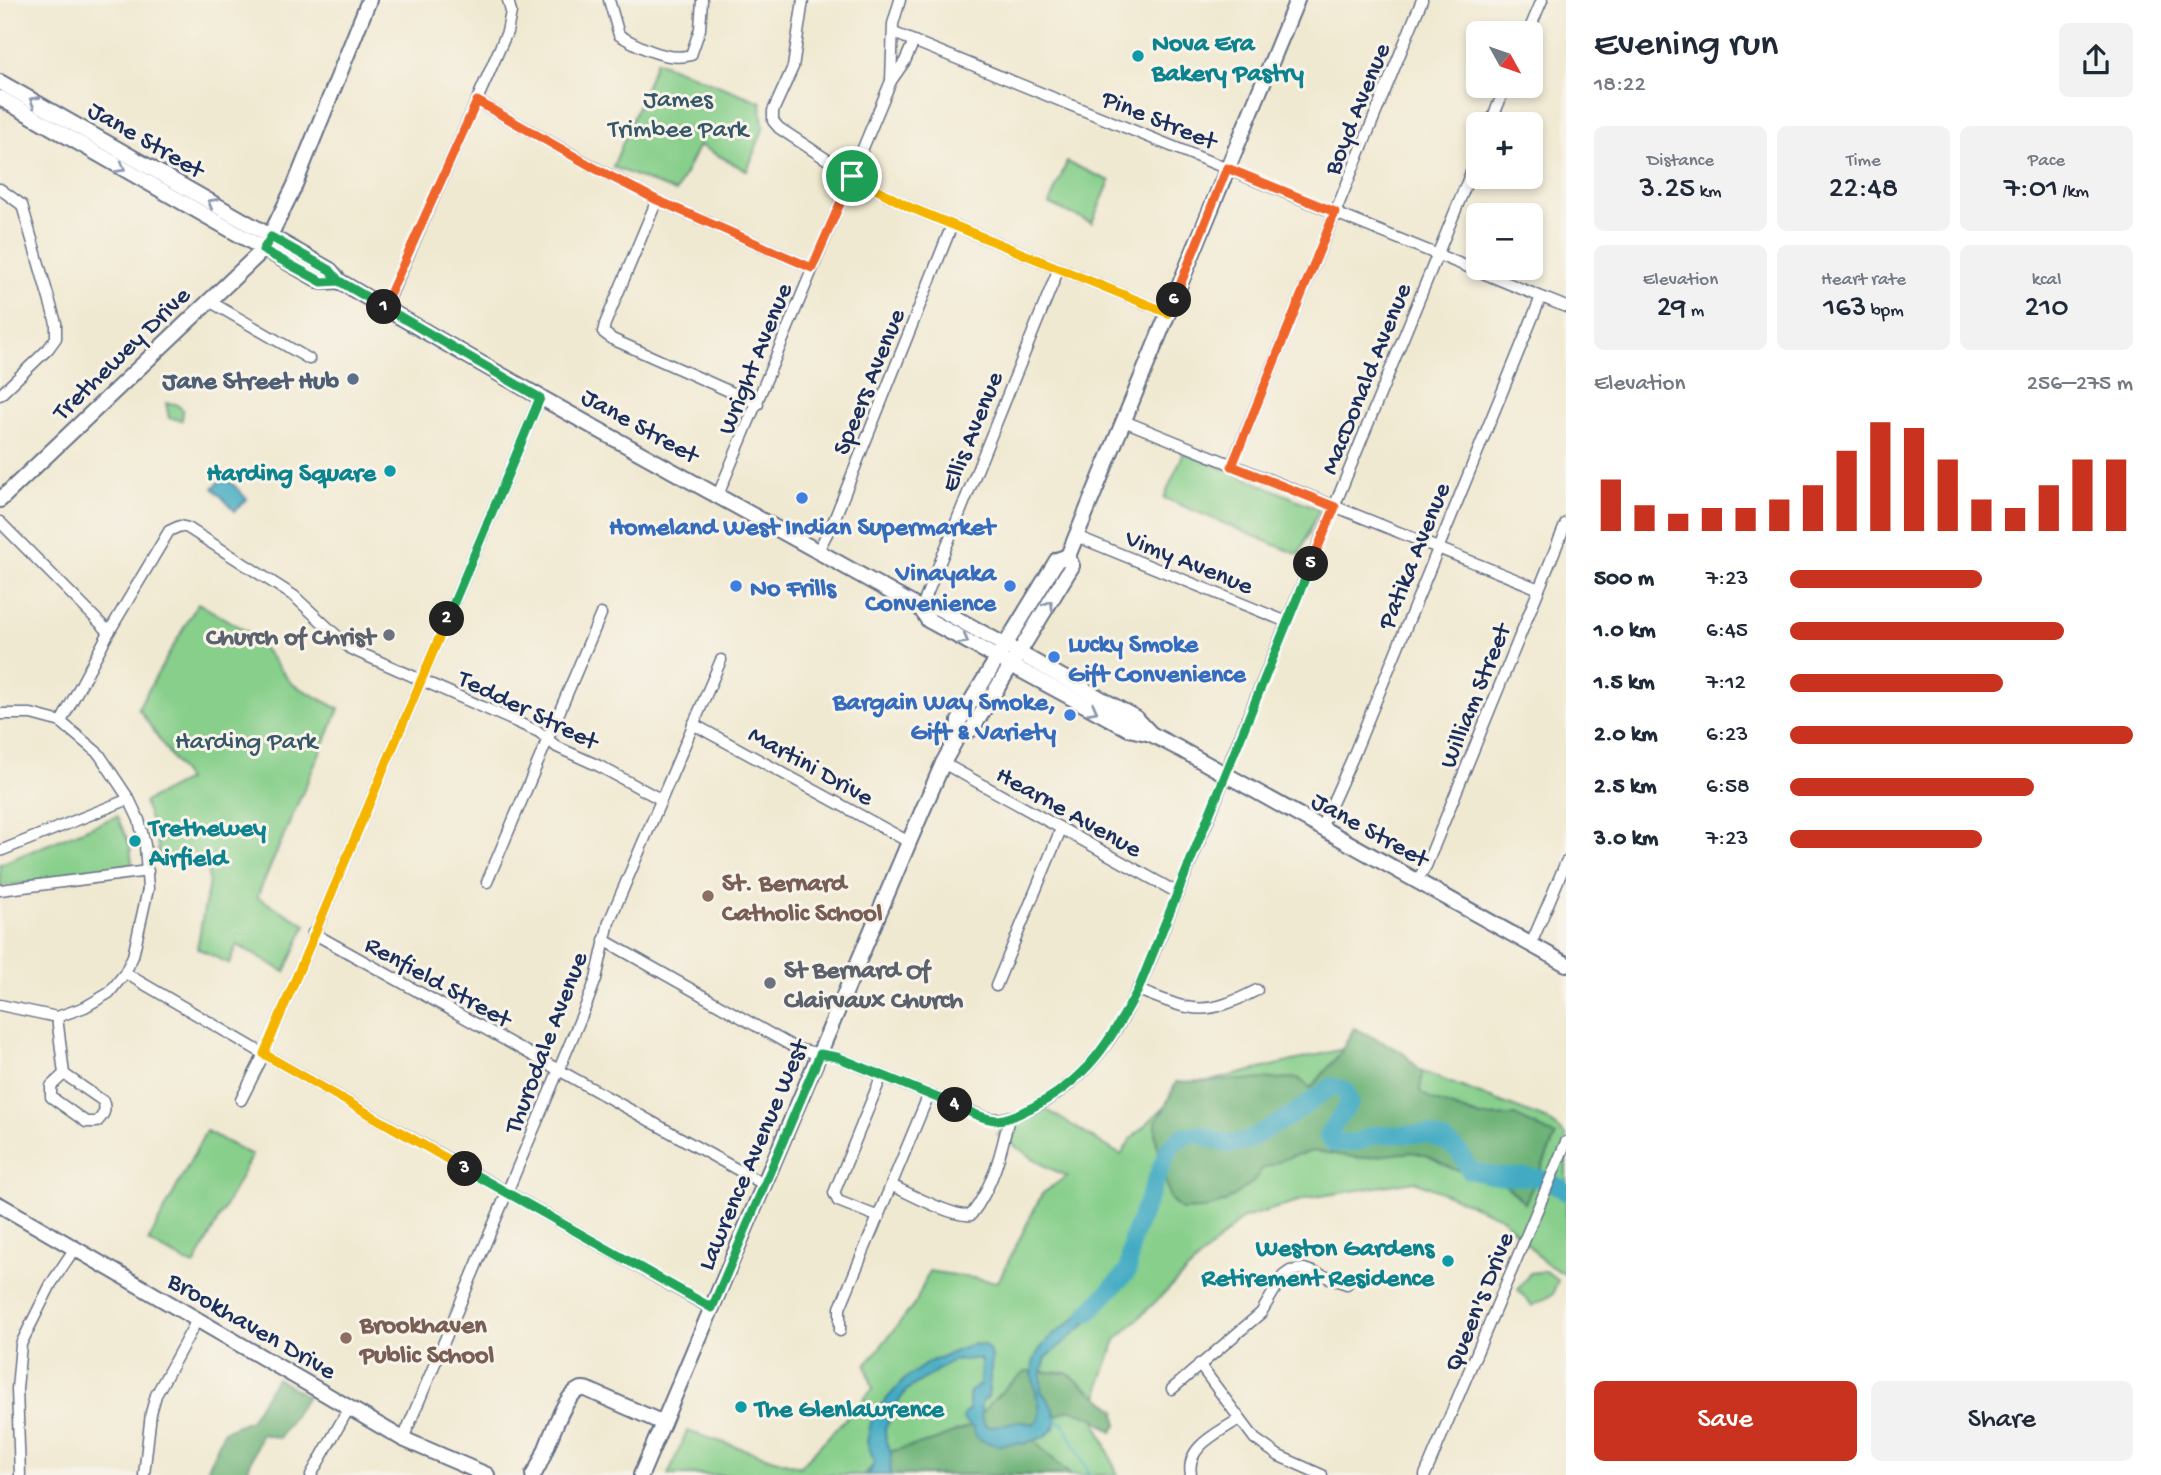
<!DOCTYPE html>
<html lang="en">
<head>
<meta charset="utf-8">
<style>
	:root { --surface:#fff; --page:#f2f2f3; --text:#1f2937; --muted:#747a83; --accent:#c8321e }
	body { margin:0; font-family:"Gochi Hand",sans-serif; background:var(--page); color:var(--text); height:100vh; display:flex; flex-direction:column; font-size:26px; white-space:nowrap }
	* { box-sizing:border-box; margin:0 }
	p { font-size:23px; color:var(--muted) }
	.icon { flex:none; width:38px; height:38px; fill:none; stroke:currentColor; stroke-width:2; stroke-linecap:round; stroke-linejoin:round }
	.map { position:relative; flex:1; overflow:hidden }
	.side { display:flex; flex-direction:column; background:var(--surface); width:595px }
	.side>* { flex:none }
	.needle { width:46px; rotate:130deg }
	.tools { position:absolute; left:1466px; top:21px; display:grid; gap:14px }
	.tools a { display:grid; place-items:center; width:77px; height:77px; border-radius:10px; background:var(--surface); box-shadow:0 4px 10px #0003; font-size:35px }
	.pin { position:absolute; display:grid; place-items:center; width:60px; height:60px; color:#fff; margin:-30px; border:4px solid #fff; border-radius:50%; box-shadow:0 2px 7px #0007 }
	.km { position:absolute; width:35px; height:35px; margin:-18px; border-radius:50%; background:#222; color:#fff; font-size:19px; line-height:35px; text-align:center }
	.round { display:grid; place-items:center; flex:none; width:74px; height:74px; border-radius:10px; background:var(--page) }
	.summary { display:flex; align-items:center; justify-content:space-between; height:119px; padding:0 28px }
	h1 { font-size:38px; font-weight:600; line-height:52px }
	.figures { display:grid; grid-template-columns:repeat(3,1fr); gap:10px; height:119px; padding:7px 28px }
	.figures div { display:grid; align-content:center; border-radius:10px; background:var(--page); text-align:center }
	.figures b { font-size:30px; font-weight:600 }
	.figures small { font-size:19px; font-weight:400 }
	.figures p { font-size:19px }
	.chart { height:196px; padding:14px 28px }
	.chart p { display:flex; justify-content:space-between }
	.chart svg { width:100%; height:126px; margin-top:7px; stroke:var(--accent); stroke-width:6 }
	.cta { display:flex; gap:14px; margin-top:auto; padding:14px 28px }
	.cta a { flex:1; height:80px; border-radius:10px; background:var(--accent); color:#fff; font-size:28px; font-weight:600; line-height:80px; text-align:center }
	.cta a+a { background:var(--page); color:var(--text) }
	ul { padding:0 28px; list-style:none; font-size:23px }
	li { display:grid; grid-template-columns:112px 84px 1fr; align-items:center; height:52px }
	li i { height:18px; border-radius:9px; background:var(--accent) }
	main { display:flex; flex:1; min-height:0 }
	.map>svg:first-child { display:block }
	.green { fill:#87cf8b; stroke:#517f74; stroke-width:2 }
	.forest { fill:#6db277; stroke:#44706a; stroke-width:2 }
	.water { fill:#43abc3; stroke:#2f6d90; stroke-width:2 }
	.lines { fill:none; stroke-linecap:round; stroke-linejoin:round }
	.stream { stroke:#43abc3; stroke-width:2.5 }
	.river { stroke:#43abc3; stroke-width:18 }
	.street-casing { stroke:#667086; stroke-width:13 }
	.secondary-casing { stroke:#667086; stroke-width:18 }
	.street { stroke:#fff; stroke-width:10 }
	.secondary { stroke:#fff; stroke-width:14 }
	.oneway { stroke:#8d97ae }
	.split-1-casing { stroke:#fff; stroke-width:14 }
	.split-2-casing { stroke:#fff; stroke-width:14 }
	.split-3-casing { stroke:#fff; stroke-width:14 }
	.split-4-casing { stroke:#fff; stroke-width:14 }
	.split-5-casing { stroke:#fff; stroke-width:14 }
	.split-6-casing { stroke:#fff; stroke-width:14 }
	.split-7-casing { stroke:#fff; stroke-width:14 }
	.split-1 { stroke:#f0652b; stroke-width:9 }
	.split-2 { stroke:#22a559; stroke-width:9 }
	.split-3 { stroke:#f5b400; stroke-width:9 }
	.split-4 { stroke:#22a559; stroke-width:9 }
	.split-5 { stroke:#22a559; stroke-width:9 }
	.split-6 { stroke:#f0652b; stroke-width:9 }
	.split-7 { stroke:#f5b400; stroke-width:9 }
	.culture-dot { fill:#0f9aa8; stroke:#f7f3e8; stroke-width:2.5 }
	.service-dot { fill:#5c6f8a; stroke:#f7f3e8; stroke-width:2.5 }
	.shop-dot { fill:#3f7fe0; stroke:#f7f3e8; stroke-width:2.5 }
	.worship-dot { fill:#6b7280; stroke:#f7f3e8; stroke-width:2.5 }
	.education-dot { fill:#8d6e63; stroke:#f7f3e8; stroke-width:2.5 }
	.labels { text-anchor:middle; stroke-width:6; stroke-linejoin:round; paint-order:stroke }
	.culture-label { font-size:26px; font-weight:bold; fill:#0d838f; stroke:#f7f3e8; text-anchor:start }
	.park-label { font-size:26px; fill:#365769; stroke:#f7f3e8 }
	.street-label { font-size:26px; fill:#1b2f5e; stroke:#f7f3e8 }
	.service-label { font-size:26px; font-weight:bold; fill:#4e5e75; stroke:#f7f3e8; text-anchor:end }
	.shop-label { font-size:26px; font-weight:bold; fill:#366cbe; stroke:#f7f3e8; text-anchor:end }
	.worship-label { font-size:26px; font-weight:bold; fill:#5b616d; stroke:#f7f3e8; text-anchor:end }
	.education-label { font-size:26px; font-weight:bold; fill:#785e54; stroke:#f7f3e8; text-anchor:start }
</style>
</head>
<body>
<main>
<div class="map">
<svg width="1566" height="1475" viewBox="0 0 1566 1475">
	<rect width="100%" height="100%" fill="#f7f3e8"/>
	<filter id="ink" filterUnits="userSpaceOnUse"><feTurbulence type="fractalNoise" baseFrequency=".0143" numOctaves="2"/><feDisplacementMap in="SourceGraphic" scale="14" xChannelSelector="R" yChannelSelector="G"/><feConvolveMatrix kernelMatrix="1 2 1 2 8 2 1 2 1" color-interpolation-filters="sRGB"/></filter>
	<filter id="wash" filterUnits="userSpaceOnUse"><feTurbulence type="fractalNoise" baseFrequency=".00686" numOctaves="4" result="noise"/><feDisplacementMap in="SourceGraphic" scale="28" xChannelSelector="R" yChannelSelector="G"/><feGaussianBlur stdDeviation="1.57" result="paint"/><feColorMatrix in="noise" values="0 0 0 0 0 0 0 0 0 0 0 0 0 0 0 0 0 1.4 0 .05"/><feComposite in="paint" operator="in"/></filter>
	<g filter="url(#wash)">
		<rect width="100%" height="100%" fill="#f0e9d1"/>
		<g class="green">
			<path d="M656,61L761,102L763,129L747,171L699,145L676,192L613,167Z"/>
			<path d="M1067,162L1110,181L1092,223L1049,204Z"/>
			<path d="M166,403L176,404L183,410L182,420L169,418Z"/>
			<path d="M1184,452L1319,509L1299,555L1164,498Z"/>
			<path d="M198,603L253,635L292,684L339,709L257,897L306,925L285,972L237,945L229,964L197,948L209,882L206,859L160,864L157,840L144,802L187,780L138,708Z"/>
			<path d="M117,816L130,846L133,872L0,886V864Z"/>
			<path d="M1355,1046L1548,1120L1566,1136V1275L1545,1263L1503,1218L1415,1181L1308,1198L1241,1219L1116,1340L1100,1383L1096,1422L1118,1475H668L687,1431L800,1467L873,1389L866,1365L916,1302L929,1271L998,1282L1042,1194L1067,1176L1045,1166L997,1134L1045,1109L1121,1155L1131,1139L1185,1087Z"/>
			<path d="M206,1131L252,1155L194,1266L148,1242Z"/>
			<path d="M1546,1271L1558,1280L1553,1294L1532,1306L1518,1290L1530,1273Z"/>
		</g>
		<g class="forest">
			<path d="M1354,1028L1403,1052L1422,1073L1420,1092L1433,1100L1481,1117L1515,1116L1556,1136L1525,1203L1502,1182L1453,1169L1428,1156L1412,1152L1360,1158L1314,1151L1292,1156L1262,1169L1252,1183L1225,1202L1205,1209L1181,1210L1170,1199L1156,1140V1121L1164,1109L1176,1082L1298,1078L1311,1088L1339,1055Z"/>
			<path d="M1027,1371L1067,1373L1116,1410L1117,1426L1112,1432L1094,1418L1069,1409L1048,1420L1033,1440L1070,1475H865L874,1464L892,1451L933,1441L968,1427L1007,1386Z"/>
			<path d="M276,1378L307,1396L279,1438L261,1434L246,1475H205L224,1431L250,1420Z"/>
		</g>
		<g class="water">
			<path d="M225,476L247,499L235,511L213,488Z"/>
			<path d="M1100,1293L1108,1300L1101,1310L1046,1358L1041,1376V1391C1054,1407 1068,1425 1041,1438C1035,1441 1031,1439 1025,1444C1015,1442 1011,1444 1001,1445C993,1446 984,1441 977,1438L973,1428L964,1421L963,1415L969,1410V1393L980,1384L981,1362L980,1359C971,1358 961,1362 953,1360L907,1390L898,1402L885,1429L886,1442L891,1451L890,1475H869L874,1462L867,1442L871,1422L881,1405L906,1378L929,1362L973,1344L984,1345L989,1350L992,1358L988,1397L981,1403C979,1433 990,1429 1012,1422C1019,1420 1027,1424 1035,1423C1049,1410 1026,1383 1034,1360C1042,1338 1069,1325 1085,1310C1091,1305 1095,1298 1100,1293Z"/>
		</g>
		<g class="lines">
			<path class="stream" d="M1052,1419L1065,1425L1090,1475"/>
			<path class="river" d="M1088,1313L1128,1271L1132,1239L1169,1148L1181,1137L1198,1134L1227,1144L1245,1142L1289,1117L1332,1086L1345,1090L1350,1103L1327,1135L1333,1143L1356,1142L1374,1135L1427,1134L1448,1143L1461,1154L1469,1170C1478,1172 1488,1175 1497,1176C1528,1179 1538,1171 1566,1192"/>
		</g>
	</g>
	<g filter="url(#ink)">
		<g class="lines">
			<defs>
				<g id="street">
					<path d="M609,0L619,35C639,47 668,62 691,55L700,29L702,0"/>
					<path d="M803,0L793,67L773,111V121L779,128L852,176L909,207L1168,313"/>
					<path d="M894,33L1566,307"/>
					<path d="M1528,33L1542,0"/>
					<path d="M891,81L893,24L900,0"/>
					<path d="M477,101L599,170L657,200L812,268"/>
					<path d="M1490,124L1506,86"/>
					<path d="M0,189L22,205L56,323V338L48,349L0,395"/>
					<path d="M657,200L605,324L603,332L612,339L758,404"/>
					<path d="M209,301L309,359"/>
					<path d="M385,308L507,32L511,12L508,0"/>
					<path d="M1124,421L1539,589"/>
					<path d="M1232,465L1422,0"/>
					<path d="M718,495L891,81L905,61L914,41"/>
					<path d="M0,522L109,632"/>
					<path d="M1076,536L1287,622"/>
					<path d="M818,551L834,520L952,225"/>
					<path d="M921,609L1059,268"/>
					<path d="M0,714H31L61,722L99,754L129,799L139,820L145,845L148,889L133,956L125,973L109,993L85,1007L57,1017L0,1005"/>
					<path d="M61,722L109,632L169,531L180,526L188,528L294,596L351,649L539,732L557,747L599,766L660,799"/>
					<path d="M693,724L909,842"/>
					<path d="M943,763L1178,893"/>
					<path d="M1321,828L1352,759L1541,297"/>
					<path d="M0,851L129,799"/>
					<path d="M1417,881L1426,866L1566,523"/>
					<path d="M487,882L601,614"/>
					<path d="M0,890L148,871"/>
					<path d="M313,933L765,1185"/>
					<path d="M604,940L797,1049L837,1057L984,1117C1002,1122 1018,1115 1034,1107C1118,1066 1146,970 1179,890C1198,845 1217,801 1232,756L1479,153"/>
					<path d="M1531,944L1566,862"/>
					<path d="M125,973L264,1054L712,1309"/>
					<path d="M996,986L1061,829"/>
					<path d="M1138,990C1192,1011 1203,1018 1257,990"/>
					<path d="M57,1017L64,1074L103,1101C107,1111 103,1115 97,1122H86L51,1097V1086L64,1074"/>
					<path d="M241,1100L264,1054L540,398"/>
					<path d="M891,1185C908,1193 954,1218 971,1215C993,1187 1002,1150 1009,1117"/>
					<path d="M879,1217L838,1201L834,1193L882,1075"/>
					<path d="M840,1331V1308L929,1094"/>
					<path d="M1199,1364L1255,1439L1279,1456L1322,1475"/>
					<path d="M1172,1389L1261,1313L1283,1276L1290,1271L1304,1269L1347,1284"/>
					<path d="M403,1439L587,1003L596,979L609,922L721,660"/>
					<path d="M20,1475L17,1389L21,1344L51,1284L75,1248"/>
					<path d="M144,1475L151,1413L156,1395L197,1320"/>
					<path d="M311,1475L349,1408"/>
					<path d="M1191,1475C1185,1446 1219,1433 1239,1419"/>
					<path d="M1425,1475L1566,1142"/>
				</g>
				<g id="secondary">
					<path d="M0,82L330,270L339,281C531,395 727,500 921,609L928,620L1129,729L1151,734L1180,749L1566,964"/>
					<path d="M0,98L322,282L339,281"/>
					<path d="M0,500L263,250L294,187L369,0"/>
					<path d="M921,609L936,607L1136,718L1151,734"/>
					<path d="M958,736L972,729L1072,566L1068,556L1297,0"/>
					<path d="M0,1205L403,1439L487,1475"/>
					<path d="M533,1475C547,1459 561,1388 584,1389C588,1389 591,1392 595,1393L663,1423"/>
					<path d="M641,1475L909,842L943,763L958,736L959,721L1057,560L1068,556"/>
				</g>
			</defs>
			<use href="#street" class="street-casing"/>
			<use href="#secondary" class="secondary-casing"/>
			<use href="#street" class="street"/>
			<use href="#secondary" class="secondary"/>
		</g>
		<defs><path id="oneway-chevron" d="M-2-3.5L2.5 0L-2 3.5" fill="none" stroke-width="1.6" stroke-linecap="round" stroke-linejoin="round" transform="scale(1.75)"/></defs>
		<g class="oneway">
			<use href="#oneway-chevron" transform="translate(34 101) rotate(-150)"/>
			<use href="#oneway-chevron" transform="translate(121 168) rotate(30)"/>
			<use href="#oneway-chevron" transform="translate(212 203) rotate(-150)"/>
			<use href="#oneway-chevron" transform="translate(1049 605) rotate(-59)"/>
			<use href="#oneway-chevron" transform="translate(964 640) rotate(29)"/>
			<use href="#oneway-chevron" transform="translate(1093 710) rotate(28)"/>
		</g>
	</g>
	<g class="lines" filter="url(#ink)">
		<defs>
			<path id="split-1" d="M384,307L477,101L598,170L657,200L812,268L852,176"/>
			<path id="split-2" d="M384,307L339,281L322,282L263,250L271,237L330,270L339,281L540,398L447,619"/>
			<path id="split-3" d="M447,619L264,1054L465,1169"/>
			<path id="split-4" d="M465,1169L712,1308L820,1054L837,1057L955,1105"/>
			<path id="split-5" d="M955,1105C968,1111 982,1119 996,1120C1008,1120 1021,1113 1031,1108C1086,1081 1110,1042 1138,990L1311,564"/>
			<path id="split-6" d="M1174,300L1227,168L1335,212L1232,466L1335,507L1311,564"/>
			<path id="split-7" d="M852,176L909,207L1168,313L1174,300"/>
		</defs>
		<use href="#split-1" class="split-1-casing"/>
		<use href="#split-2" class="split-2-casing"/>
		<use href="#split-3" class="split-3-casing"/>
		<use href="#split-4" class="split-4-casing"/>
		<use href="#split-5" class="split-5-casing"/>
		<use href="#split-6" class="split-6-casing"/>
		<use href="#split-7" class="split-7-casing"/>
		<use href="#split-1" class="split-1"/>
		<use href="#split-2" class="split-2"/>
		<use href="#split-3" class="split-3"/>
		<use href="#split-4" class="split-4"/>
		<use href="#split-5" class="split-5"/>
		<use href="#split-6" class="split-6"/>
		<use href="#split-7" class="split-7"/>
	</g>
	<g class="culture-dot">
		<circle cx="1138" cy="56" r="7"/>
		<circle cx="390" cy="471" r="7"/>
		<circle cx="135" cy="841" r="7"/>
		<circle cx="1448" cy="1261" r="7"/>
		<circle cx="741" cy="1407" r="7"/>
	</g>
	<circle class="service-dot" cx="353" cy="379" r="7"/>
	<g class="shop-dot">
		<circle cx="802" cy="498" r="7"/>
		<circle cx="736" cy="586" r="7"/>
		<circle cx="1010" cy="586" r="7"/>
		<circle cx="1054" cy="657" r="7"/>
		<circle cx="1070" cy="715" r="7"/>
	</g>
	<g class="worship-dot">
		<circle cx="389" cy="635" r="7"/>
		<circle cx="770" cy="983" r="7"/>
	</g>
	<g class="education-dot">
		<circle cx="708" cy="896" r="7"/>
		<circle cx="346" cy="1338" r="7"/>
	</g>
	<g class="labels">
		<g class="culture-label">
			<text x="1152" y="50">Nova Era<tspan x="1152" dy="30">Bakery Pastry</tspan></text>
			<text x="376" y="480" text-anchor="end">Harding Square</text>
			<text x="149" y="835">Trethewey<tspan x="149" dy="30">Airfield</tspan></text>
			<text x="1434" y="1255" text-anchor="end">Weston Gardens<tspan x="1434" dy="30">Retirement Residence</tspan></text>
			<text x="755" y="1416">The Glenlawrence</text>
		</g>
		<g class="park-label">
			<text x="678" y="106">James<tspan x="678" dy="30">Trimbee Park</tspan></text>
			<text x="246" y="748">Harding Park</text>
		</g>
		<g class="street-label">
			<text transform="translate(1355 108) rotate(-68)" y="9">Boyd Avenue</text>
			<text transform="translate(1160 118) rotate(22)" y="9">Pine Street</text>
			<text transform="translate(147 138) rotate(30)" y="9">Jane Street</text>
			<text transform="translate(120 352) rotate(-44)" y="9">Trethewey Drive</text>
			<text transform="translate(753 358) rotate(-68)" y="9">Wright Avenue</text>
			<text transform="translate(1364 378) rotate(-68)" y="9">MacDonald Avenue</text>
			<text transform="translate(867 381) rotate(-68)" y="9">Speers Avenue</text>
			<text transform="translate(641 424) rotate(29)" y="9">Jane Street</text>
			<text transform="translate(970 431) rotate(-68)" y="9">Ellis Avenue</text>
			<text transform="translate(1412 555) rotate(-68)" y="9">Patika Avenue</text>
			<text transform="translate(1190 560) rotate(22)" y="9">Vimy Avenue</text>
			<text transform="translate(1473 695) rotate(-68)" y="9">William Street</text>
			<text transform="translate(529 708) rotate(26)" y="9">Tedder Street</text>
			<text transform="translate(812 764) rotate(29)" y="9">Martini Drive</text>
			<text transform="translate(1070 810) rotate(29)" y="9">Hearne Avenue</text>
			<text transform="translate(1371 828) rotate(29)" y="9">Jane Street</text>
			<text transform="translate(439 980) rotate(29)" y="9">Renfield Street</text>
			<text transform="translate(544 1042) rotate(-69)" y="9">Thurodale Avenue</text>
			<text transform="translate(751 1154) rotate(-67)" y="9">Lawrence Avenue West</text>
			<text transform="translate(1477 1301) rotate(-68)" y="9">Queen's Drive</text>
			<text transform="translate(253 1324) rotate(30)" y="9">Brookhaven Drive</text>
		</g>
		<g class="service-label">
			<text x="339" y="388">Jane Street Hub</text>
		</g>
		<g class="shop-label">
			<text x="802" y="534" text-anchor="middle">Homeland West Indian Supermarket</text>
			<text x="996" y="580">Vinayaka<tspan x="996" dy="30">Convenience</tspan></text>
			<text x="750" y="595" text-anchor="start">No Frills</text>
			<text x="1068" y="651" text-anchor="start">Lucky Smoke<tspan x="1068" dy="30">Gift Convenience</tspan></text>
			<text x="1056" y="709">Bargain Way Smoke,<tspan x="1056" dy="30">Gift &amp; Variety</tspan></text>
		</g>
		<g class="worship-label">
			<text x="375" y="644">Church of Christ</text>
			<text x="784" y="977" text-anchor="start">St Bernard Of<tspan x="784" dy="30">Clairvaux Church</tspan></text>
		</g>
		<g class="education-label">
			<text x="722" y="890">St. Bernard<tspan x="722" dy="30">Catholic School</tspan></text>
			<text x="360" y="1332">Brookhaven<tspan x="360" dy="30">Public School</tspan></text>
		</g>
	</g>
</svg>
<div class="tools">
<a><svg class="needle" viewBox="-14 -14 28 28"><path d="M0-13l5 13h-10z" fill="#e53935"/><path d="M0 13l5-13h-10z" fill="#747a83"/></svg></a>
<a>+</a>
<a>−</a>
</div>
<div class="pin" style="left:852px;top:176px;background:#1e9e55"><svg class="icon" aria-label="arrive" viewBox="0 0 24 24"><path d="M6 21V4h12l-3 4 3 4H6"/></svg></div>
<b class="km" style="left:384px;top:307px">1</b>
<b class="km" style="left:447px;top:619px">2</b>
<b class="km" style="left:465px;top:1169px">3</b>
<b class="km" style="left:955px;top:1105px">4</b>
<b class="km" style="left:1311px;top:564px">5</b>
<b class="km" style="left:1174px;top:300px">6</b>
</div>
<section class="side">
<div class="summary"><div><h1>Evening run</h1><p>18:22</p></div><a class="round"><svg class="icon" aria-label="share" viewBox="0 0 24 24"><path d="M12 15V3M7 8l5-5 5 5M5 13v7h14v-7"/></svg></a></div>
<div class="figures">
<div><p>Distance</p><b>3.25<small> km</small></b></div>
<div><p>Time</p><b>22:48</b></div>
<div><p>Pace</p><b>7:01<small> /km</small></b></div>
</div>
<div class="figures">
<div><p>Elevation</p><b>29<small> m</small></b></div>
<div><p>Heart rate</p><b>163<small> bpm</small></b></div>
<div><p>kcal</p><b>210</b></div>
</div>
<div class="chart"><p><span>Elevation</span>256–275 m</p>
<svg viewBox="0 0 160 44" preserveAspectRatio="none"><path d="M5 44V26M15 44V35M25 44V38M35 44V36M45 44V36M55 44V33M65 44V28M75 44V16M85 44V6M95 44V8M105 44V19M115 44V33M125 44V36M135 44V28M145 44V19M155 44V19"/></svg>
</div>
<ul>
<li><b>500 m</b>7:23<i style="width:56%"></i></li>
<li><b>1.0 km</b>6:45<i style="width:80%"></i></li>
<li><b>1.5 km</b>7:12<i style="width:62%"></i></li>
<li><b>2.0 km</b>6:23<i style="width:100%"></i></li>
<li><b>2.5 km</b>6:58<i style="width:71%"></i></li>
<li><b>3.0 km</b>7:23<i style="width:56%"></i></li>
</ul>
<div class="cta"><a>Save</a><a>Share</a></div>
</section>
</main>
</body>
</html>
